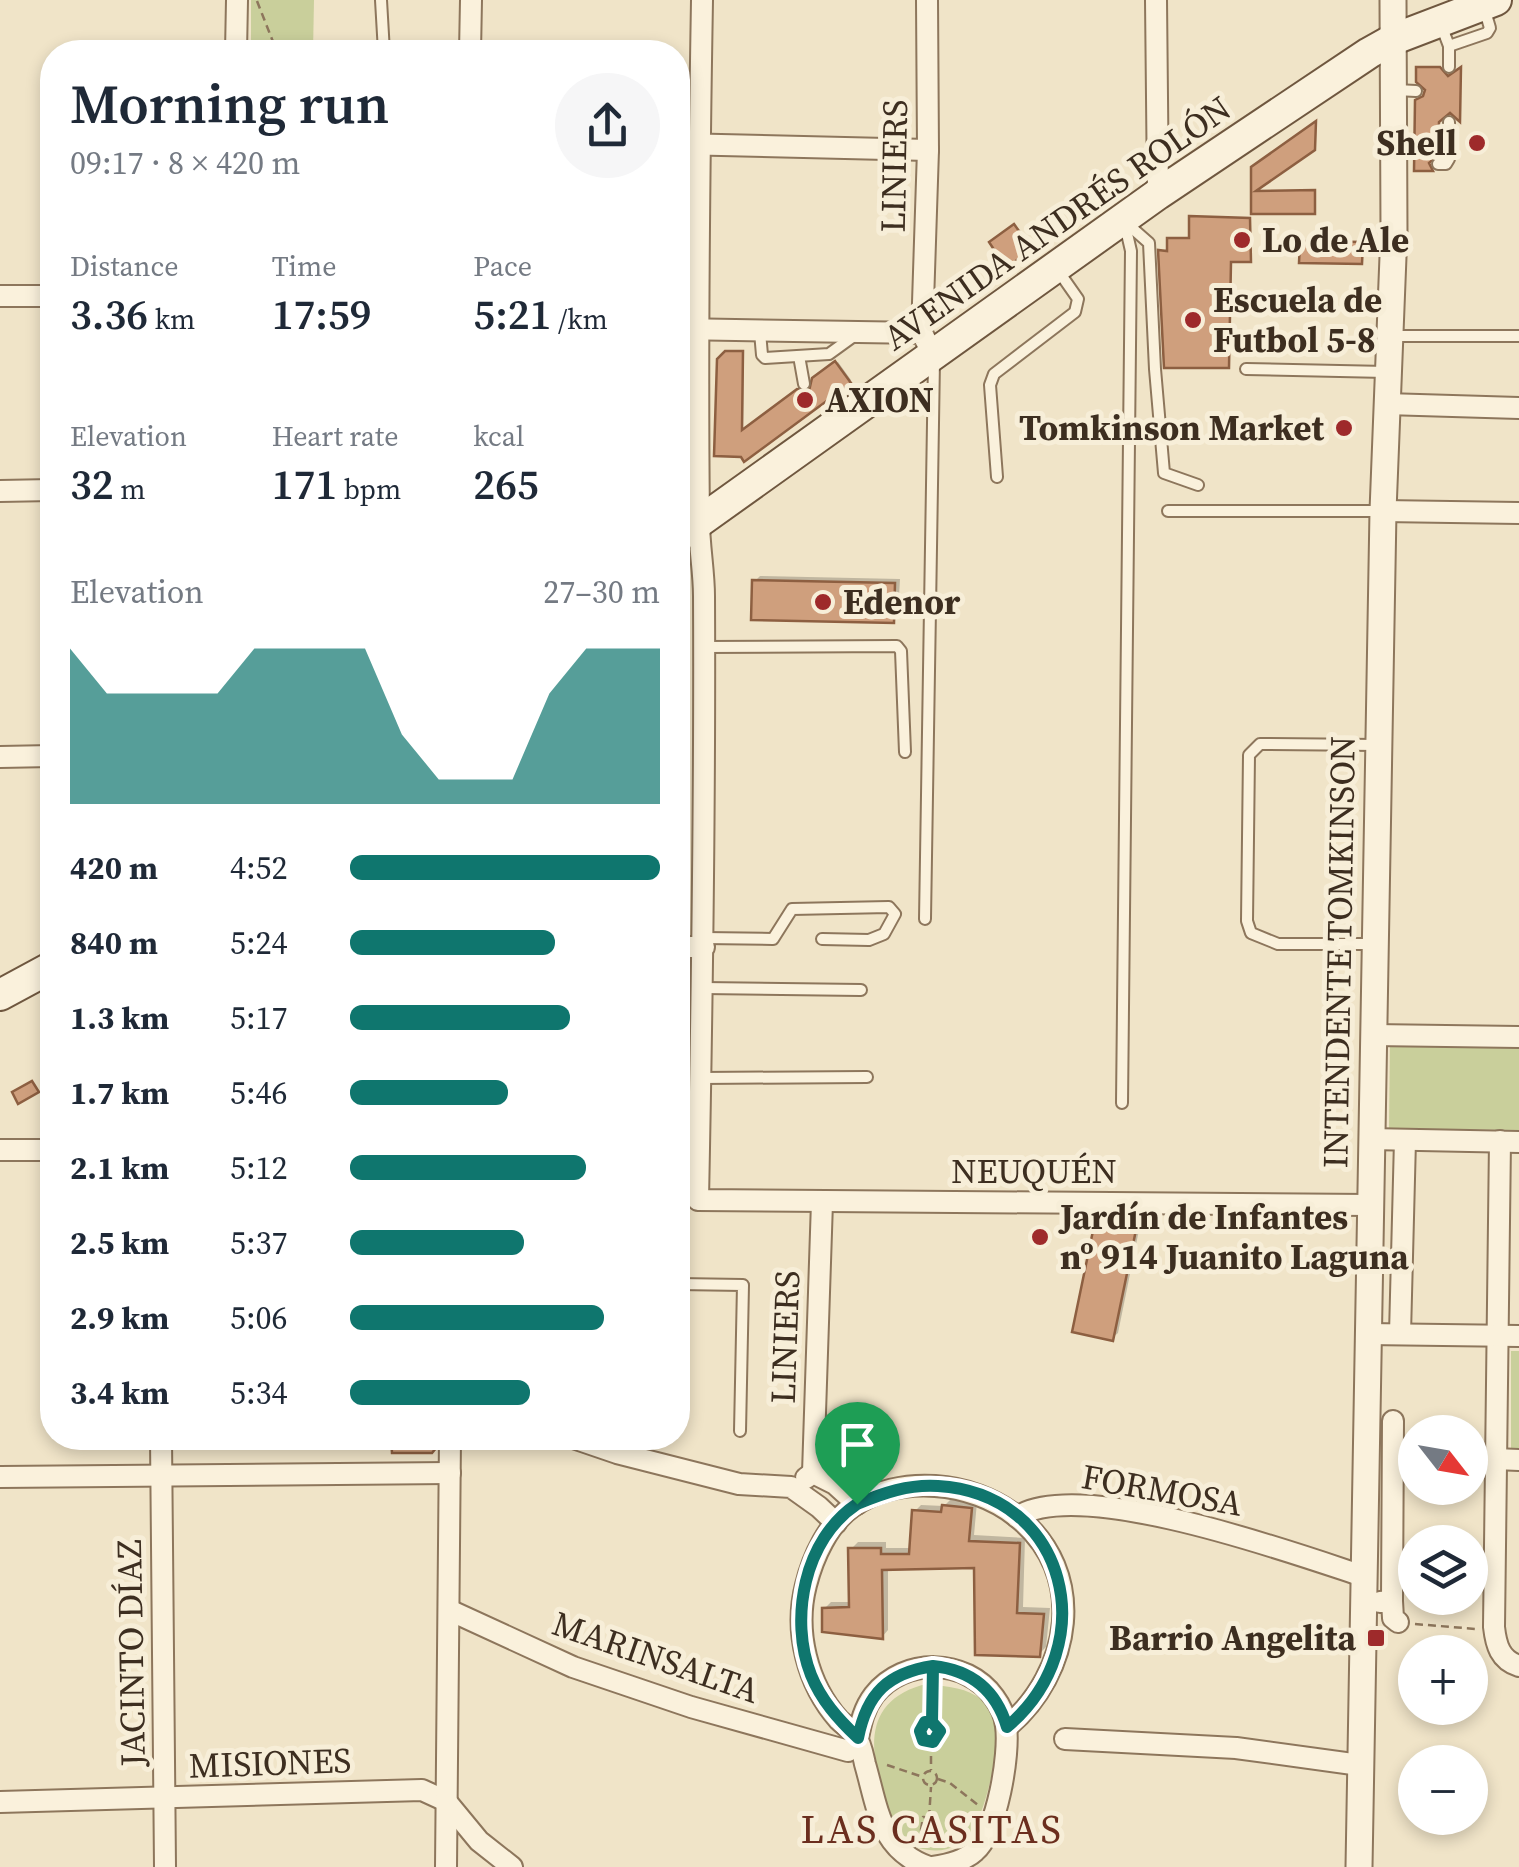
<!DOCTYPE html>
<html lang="en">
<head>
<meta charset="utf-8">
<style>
	:root { --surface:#fff; --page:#f6f6f7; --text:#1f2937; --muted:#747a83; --accent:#0f766e }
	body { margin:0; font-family:"Source Serif 4",serif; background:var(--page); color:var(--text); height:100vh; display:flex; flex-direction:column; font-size:38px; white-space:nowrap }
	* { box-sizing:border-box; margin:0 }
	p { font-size:32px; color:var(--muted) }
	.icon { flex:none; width:55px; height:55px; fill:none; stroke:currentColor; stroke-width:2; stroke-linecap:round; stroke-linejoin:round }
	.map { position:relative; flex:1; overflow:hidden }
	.drawer { position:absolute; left:40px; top:40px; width:650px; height:1410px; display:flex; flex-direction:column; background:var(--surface); border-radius:40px; box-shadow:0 5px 15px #0003 }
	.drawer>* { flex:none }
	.needle { width:65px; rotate:121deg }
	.buttons { position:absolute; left:1398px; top:1415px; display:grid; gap:20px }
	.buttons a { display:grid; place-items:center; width:90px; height:90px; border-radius:50%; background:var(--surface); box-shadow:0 5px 15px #0003; font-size:50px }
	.pin { position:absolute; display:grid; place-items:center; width:85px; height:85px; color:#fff; margin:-102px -42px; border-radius:50% 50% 50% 0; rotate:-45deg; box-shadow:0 0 10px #0007 }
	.pin .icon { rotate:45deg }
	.round { display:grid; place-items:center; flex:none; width:105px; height:105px; border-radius:52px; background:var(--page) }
	.overview { display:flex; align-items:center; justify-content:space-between; height:170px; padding:0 30px }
	h1 { font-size:55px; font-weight:600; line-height:75px }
	.stats { display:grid; grid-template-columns:repeat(3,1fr); gap:15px; height:170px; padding:10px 30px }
	.stats div { display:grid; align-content:center }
	.stats b { font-size:42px; font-weight:600 }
	.stats small { font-size:28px; font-weight:400 }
	.stats p { font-size:28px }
	.chart { height:280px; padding:20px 30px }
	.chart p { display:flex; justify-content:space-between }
	.chart svg { width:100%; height:180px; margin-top:10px; fill:var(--accent); opacity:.7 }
	ul { padding:0 30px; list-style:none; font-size:32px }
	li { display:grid; grid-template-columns:160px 120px 1fr; align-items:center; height:75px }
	li i { height:25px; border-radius:12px; background:var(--accent) }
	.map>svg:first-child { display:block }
	.green { fill:#c9cf9b }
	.shadow { fill:#0003 }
	.building { fill:#cf9f7d; stroke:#8d5f41; stroke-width:2.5 }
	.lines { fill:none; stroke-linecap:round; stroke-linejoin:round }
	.service-casing { stroke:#8d765c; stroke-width:14 }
	.minor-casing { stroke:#8d765c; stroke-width:24 }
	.tertiary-casing { stroke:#8d765c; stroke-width:29 }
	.secondary-casing { stroke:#6f573f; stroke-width:34 }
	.path { stroke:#8d765c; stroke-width:2.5; stroke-dasharray:8 5; stroke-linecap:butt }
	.service { stroke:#faf1dc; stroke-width:10 }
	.minor { stroke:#faf1dc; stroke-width:20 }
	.tertiary { stroke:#faf1dc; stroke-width:25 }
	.secondary { stroke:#faf1dc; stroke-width:30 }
	.route-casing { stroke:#fff; stroke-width:20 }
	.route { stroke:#0f766e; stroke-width:12 }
	.poi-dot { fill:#9e2a2b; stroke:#f7eed8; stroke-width:4 }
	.labels { text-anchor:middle; stroke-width:10; stroke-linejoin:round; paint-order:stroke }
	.poi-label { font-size:35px; font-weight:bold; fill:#3d2e20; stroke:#f7eed8; text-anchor:start }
	.street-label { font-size:35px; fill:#3d2e20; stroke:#f7eed8 }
	.quarter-label { font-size:40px; letter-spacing:2.5px; fill:#6b2e1e; stroke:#f7eed8 }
</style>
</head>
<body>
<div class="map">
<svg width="1519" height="1867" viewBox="0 0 1519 1867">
	<rect width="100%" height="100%" fill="#f0e4c8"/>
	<g class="green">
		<path d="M251,0H314L313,52H251Z"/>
		<path d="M1390,1041L1519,1043V1130L1389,1129Z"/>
		<rect x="1511" y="1351" width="8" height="97"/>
		<path d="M922,1685C1000,1685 1006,1721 989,1786C976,1839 955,1867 897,1840C881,1784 844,1708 922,1685Z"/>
	</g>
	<g class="shadow">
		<path d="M729,351H744L743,432L801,389L811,391L814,380L838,362L851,380L745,458L719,360Z"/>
		<path d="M678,452H681L678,477Z"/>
		<path d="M760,576L900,579L898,615L893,620L754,582Z"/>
		<path d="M1102,1217L1140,1225L1118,1333L1112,1338L1097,1222Z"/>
		<path d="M951,1499L977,1502L974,1535L1025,1538L1023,1607L1050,1608L1046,1647L1039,1654L976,1565L888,1567V1630L882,1637L824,1609L831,1602H851V1549L858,1542H886V1548H912L914,1512L921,1505L944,1506Z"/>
	</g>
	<g class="building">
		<path d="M1416,67H1440L1448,76L1461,67L1460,122L1450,113L1439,122L1438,155L1429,163L1433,171H1414L1415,100L1423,96L1425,90L1416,82Z"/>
		<path d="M1316,121L1315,150L1256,191L1315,190V214H1251V167Z"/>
		<path d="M1189,216L1250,218L1251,262H1231L1229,368H1164L1158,250L1167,251V238H1189Z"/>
		<path d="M1014,224L1032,249L1006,268L989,242Z"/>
		<path d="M1300,241L1363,242L1362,264L1299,263Z"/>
		<path d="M725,351H743L742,430L797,389L809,391L812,378L835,361L851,383L744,462L741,457L714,456L717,359Z"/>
		<path d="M752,580L895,583L894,623L751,620Z"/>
		<path d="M32,1081L39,1092L18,1104L12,1092Z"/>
		<path d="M1095,1221L1136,1230L1113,1341L1072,1332Z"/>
		<path d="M391,1438H436V1448L432,1453H392Z"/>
		<path d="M942,1505L972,1508L969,1541L1020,1543L1017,1613L1044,1614L1040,1657L975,1655L974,1568L882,1570L883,1639L822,1632V1608L849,1607L848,1548H881V1554H909L912,1510L941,1512Z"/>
	</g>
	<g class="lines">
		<defs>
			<g id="service">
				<path d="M381,0L384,52"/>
				<path d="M1441,25L1449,46V67"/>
				<path d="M1449,46L1487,33L1490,28L1485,11"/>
				<path d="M1396,90L1416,91"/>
				<path d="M1438,164H1446L1449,159V122"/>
				<path d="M1124,221L1149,243L1155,369L1164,473L1198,485"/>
				<path d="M760,332L762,355L765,358L829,354L858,333"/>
				<path d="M1389,336H1519"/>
				<path d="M799,356L804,384"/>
				<path d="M1246,369L1386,372"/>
				<path d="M997,477L990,385L994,374L1075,312L1078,299L1057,269"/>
				<path d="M678,488L700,487"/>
				<path d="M1168,511H1382"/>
				<path d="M705,647L897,646L901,651L905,752"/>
				<path d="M925,919L934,361"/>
				<path d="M704,938L773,939L792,909L889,907L895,914L884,934L869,940L822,939"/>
				<path d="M1374,944H1278L1251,933L1247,921L1249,755L1260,744L1378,745"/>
				<path d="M703,988L861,990"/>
				<path d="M701,1078L867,1077"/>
				<path d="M1122,1103L1131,251L1125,225"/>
				<path d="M678,1284L743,1285L740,1431"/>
			</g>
			<g id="minor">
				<path d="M702,0C699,174 697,347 699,521C699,546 704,571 704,596C705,797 702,999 698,1200L1369,1205"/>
				<path d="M1156,0L1158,194"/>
				<path d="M236,52L237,0"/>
				<path d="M470,52L471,0"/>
				<path d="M678,144L928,150"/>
				<path d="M0,296H52"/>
				<path d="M678,329L922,333L928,345"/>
				<path d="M922,333L928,150L927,0"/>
				<path d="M1386,404L1519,408"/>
				<path d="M0,491L52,490"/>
				<path d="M1383,511L1519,513"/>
				<path d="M0,757L52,756"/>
				<path d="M678,947H704"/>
				<path d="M1373,1035L1519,1037"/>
				<path d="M1370,1139L1519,1142"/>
				<path d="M1500,1141L1494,1627C1496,1645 1500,1660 1519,1666"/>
				<path d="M0,1150H52"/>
				<path d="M1367,1334L1519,1336"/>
				<path d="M1400,1334L1405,1140"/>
				<path d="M161,1438L165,1867"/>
				<path d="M573,1438L617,1453L739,1484L791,1487L819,1507L836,1523"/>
				<path d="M1495,1459L1519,1460"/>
				<path d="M813,1473L822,1202"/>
				<path d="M0,1477L450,1473"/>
				<path d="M806,1478L813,1473L835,1484L857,1504"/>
				<path d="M1017,1517C1079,1476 1293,1553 1363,1576"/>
				<path d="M1392,1601L1393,1421"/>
				<path d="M1380,1602L1392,1601L1393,1618L1398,1622"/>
				<path d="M449,1610L573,1667L691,1707L848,1751"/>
				<path d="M858,1738C861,1722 864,1708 874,1695C904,1657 966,1658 994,1697C1000,1705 1005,1716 1006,1726C1010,1754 997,1832 975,1851C964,1861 948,1865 933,1867"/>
				<path d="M1065,1739L1236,1748L1360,1765"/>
				<path d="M0,1802L422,1790L446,1801L479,1841L512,1867"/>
				<path d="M446,1867L450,1438"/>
				<path d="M929,1867C880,1850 878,1809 865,1764C863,1755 861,1743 855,1735C851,1729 844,1725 839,1720C807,1684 794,1631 806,1585C813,1557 828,1524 852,1507C899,1474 972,1481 1016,1516C1089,1573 1071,1673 1007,1727"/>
			</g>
			<path id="tertiary" d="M1359,1867L1383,511L1394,231L1393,0"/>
			<g id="secondary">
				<path d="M678,537L1158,194L1369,53L1394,39L1496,0"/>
				<path d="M0,995L52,967"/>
			</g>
		</defs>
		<use href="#service" class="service-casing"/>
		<use href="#minor" class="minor-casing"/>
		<use href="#tertiary" class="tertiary-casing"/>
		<use href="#secondary" class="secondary-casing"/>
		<g class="path">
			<path d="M257,1L277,52"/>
			<path d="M1415,1624L1476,1629"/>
			<path d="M932,1720V1688"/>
			<circle cx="930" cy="1732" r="10"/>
			<path d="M931,1743V1770"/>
			<path d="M887,1765L923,1777"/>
			<circle cx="930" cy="1778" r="7"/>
			<path d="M938,1779L950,1783L978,1805"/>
			<path d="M929,1818L931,1787"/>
			<path d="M934,1831L921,1830L923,1817L935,1818L934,1831L940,1846"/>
		</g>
		<use href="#service" class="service"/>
		<use href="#minor" class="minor"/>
		<use href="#tertiary" class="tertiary"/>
		<use href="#secondary" class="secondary"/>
	</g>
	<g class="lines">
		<defs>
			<path id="route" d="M857,1504C804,1539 789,1619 811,1675C821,1700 838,1719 858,1738C867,1693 888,1673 933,1666L932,1722H925L920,1731L923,1740L933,1742L940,1731L932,1722L933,1666C971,1670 996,1690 1007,1727C1104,1645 1068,1494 938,1486C909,1484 883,1493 857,1504"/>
		</defs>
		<use href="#route" class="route-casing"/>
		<use href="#route" class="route"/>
	</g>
	<g class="poi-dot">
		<circle cx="1477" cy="143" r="10"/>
		<circle cx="1242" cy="240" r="10"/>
		<circle cx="1193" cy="320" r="10"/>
		<circle cx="805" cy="400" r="10"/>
		<circle cx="1344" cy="428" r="10"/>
		<circle cx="823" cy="602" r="10"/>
		<circle cx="1040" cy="1237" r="10"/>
		<rect x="1366" y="1628" width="20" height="20" rx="5"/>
	</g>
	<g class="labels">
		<g class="poi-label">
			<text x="1457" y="155" text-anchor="end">Shell</text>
			<text x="1262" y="252">Lo de Ale</text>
			<text x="1213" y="312">Escuela de<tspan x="1213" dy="40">Futbol 5-8</tspan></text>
			<text x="825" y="412">AXION</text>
			<text x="1324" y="440" text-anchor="end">Tomkinson Market</text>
			<text x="843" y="614">Edenor</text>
			<text x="1060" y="1229">Jardín de Infantes<tspan x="1060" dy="40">nº 914 Juanito Laguna</tspan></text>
			<text x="1356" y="1650" text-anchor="end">Barrio Angelita</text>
		</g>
		<g class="street-label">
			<text transform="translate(894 166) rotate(-89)" y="12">LINIERS</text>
			<text transform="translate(1057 223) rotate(-35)" y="12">AVENIDA ANDRÉS ROLÓN</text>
			<text transform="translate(1339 952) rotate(-89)" y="12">INTENDENTE TOMKINSON</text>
			<text x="1034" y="1183">NEUQUÉN</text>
			<text transform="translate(785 1337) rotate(-88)" y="12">LINIERS</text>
			<text transform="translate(1162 1490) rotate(10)" y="12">FORMOSA</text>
			<text transform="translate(131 1653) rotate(-91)" y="12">JACINTO DÍAZ</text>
			<text transform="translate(656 1657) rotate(19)" y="12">MARINSALTA</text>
			<text transform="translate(270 1763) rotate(-2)" y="12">MISIONES</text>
		</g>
		<g class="quarter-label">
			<text x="932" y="1843">LAS CASITAS</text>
		</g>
	</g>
</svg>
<div class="buttons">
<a><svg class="needle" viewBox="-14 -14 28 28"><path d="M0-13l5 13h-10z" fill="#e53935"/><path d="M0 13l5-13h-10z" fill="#747a83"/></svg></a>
<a><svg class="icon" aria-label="layers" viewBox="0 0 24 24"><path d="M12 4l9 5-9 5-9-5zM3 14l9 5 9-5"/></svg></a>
<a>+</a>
<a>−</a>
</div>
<div class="pin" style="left:857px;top:1504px;background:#1e9e55"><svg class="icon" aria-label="arrive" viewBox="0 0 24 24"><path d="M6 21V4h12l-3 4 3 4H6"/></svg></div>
<section class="drawer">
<div class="overview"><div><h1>Morning run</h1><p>09:17 · 8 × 420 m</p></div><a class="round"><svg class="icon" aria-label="share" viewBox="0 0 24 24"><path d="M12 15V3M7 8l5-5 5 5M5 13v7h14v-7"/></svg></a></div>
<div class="stats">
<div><p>Distance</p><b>3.36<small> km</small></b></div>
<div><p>Time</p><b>17:59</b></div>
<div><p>Pace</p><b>5:21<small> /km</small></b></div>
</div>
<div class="stats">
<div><p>Elevation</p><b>32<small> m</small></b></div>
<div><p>Heart rate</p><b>171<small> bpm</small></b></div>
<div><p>kcal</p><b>265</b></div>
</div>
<div class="chart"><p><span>Elevation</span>27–30 m</p>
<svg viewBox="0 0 160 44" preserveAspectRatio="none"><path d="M0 44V6L10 17L20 17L30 17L40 17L50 6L60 6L70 6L80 6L90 27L100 38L110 38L120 38L130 17L140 6L150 6L160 6V44z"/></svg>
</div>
<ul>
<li><b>420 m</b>4:52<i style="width:100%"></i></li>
<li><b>840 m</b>5:24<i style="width:66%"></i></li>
<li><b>1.3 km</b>5:17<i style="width:71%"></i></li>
<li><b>1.7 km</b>5:46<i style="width:51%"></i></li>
<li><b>2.1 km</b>5:12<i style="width:76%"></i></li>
<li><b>2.5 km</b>5:37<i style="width:56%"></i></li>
<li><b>2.9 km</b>5:06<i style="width:82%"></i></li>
<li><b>3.4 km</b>5:34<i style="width:58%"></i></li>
</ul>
</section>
</div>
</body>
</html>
